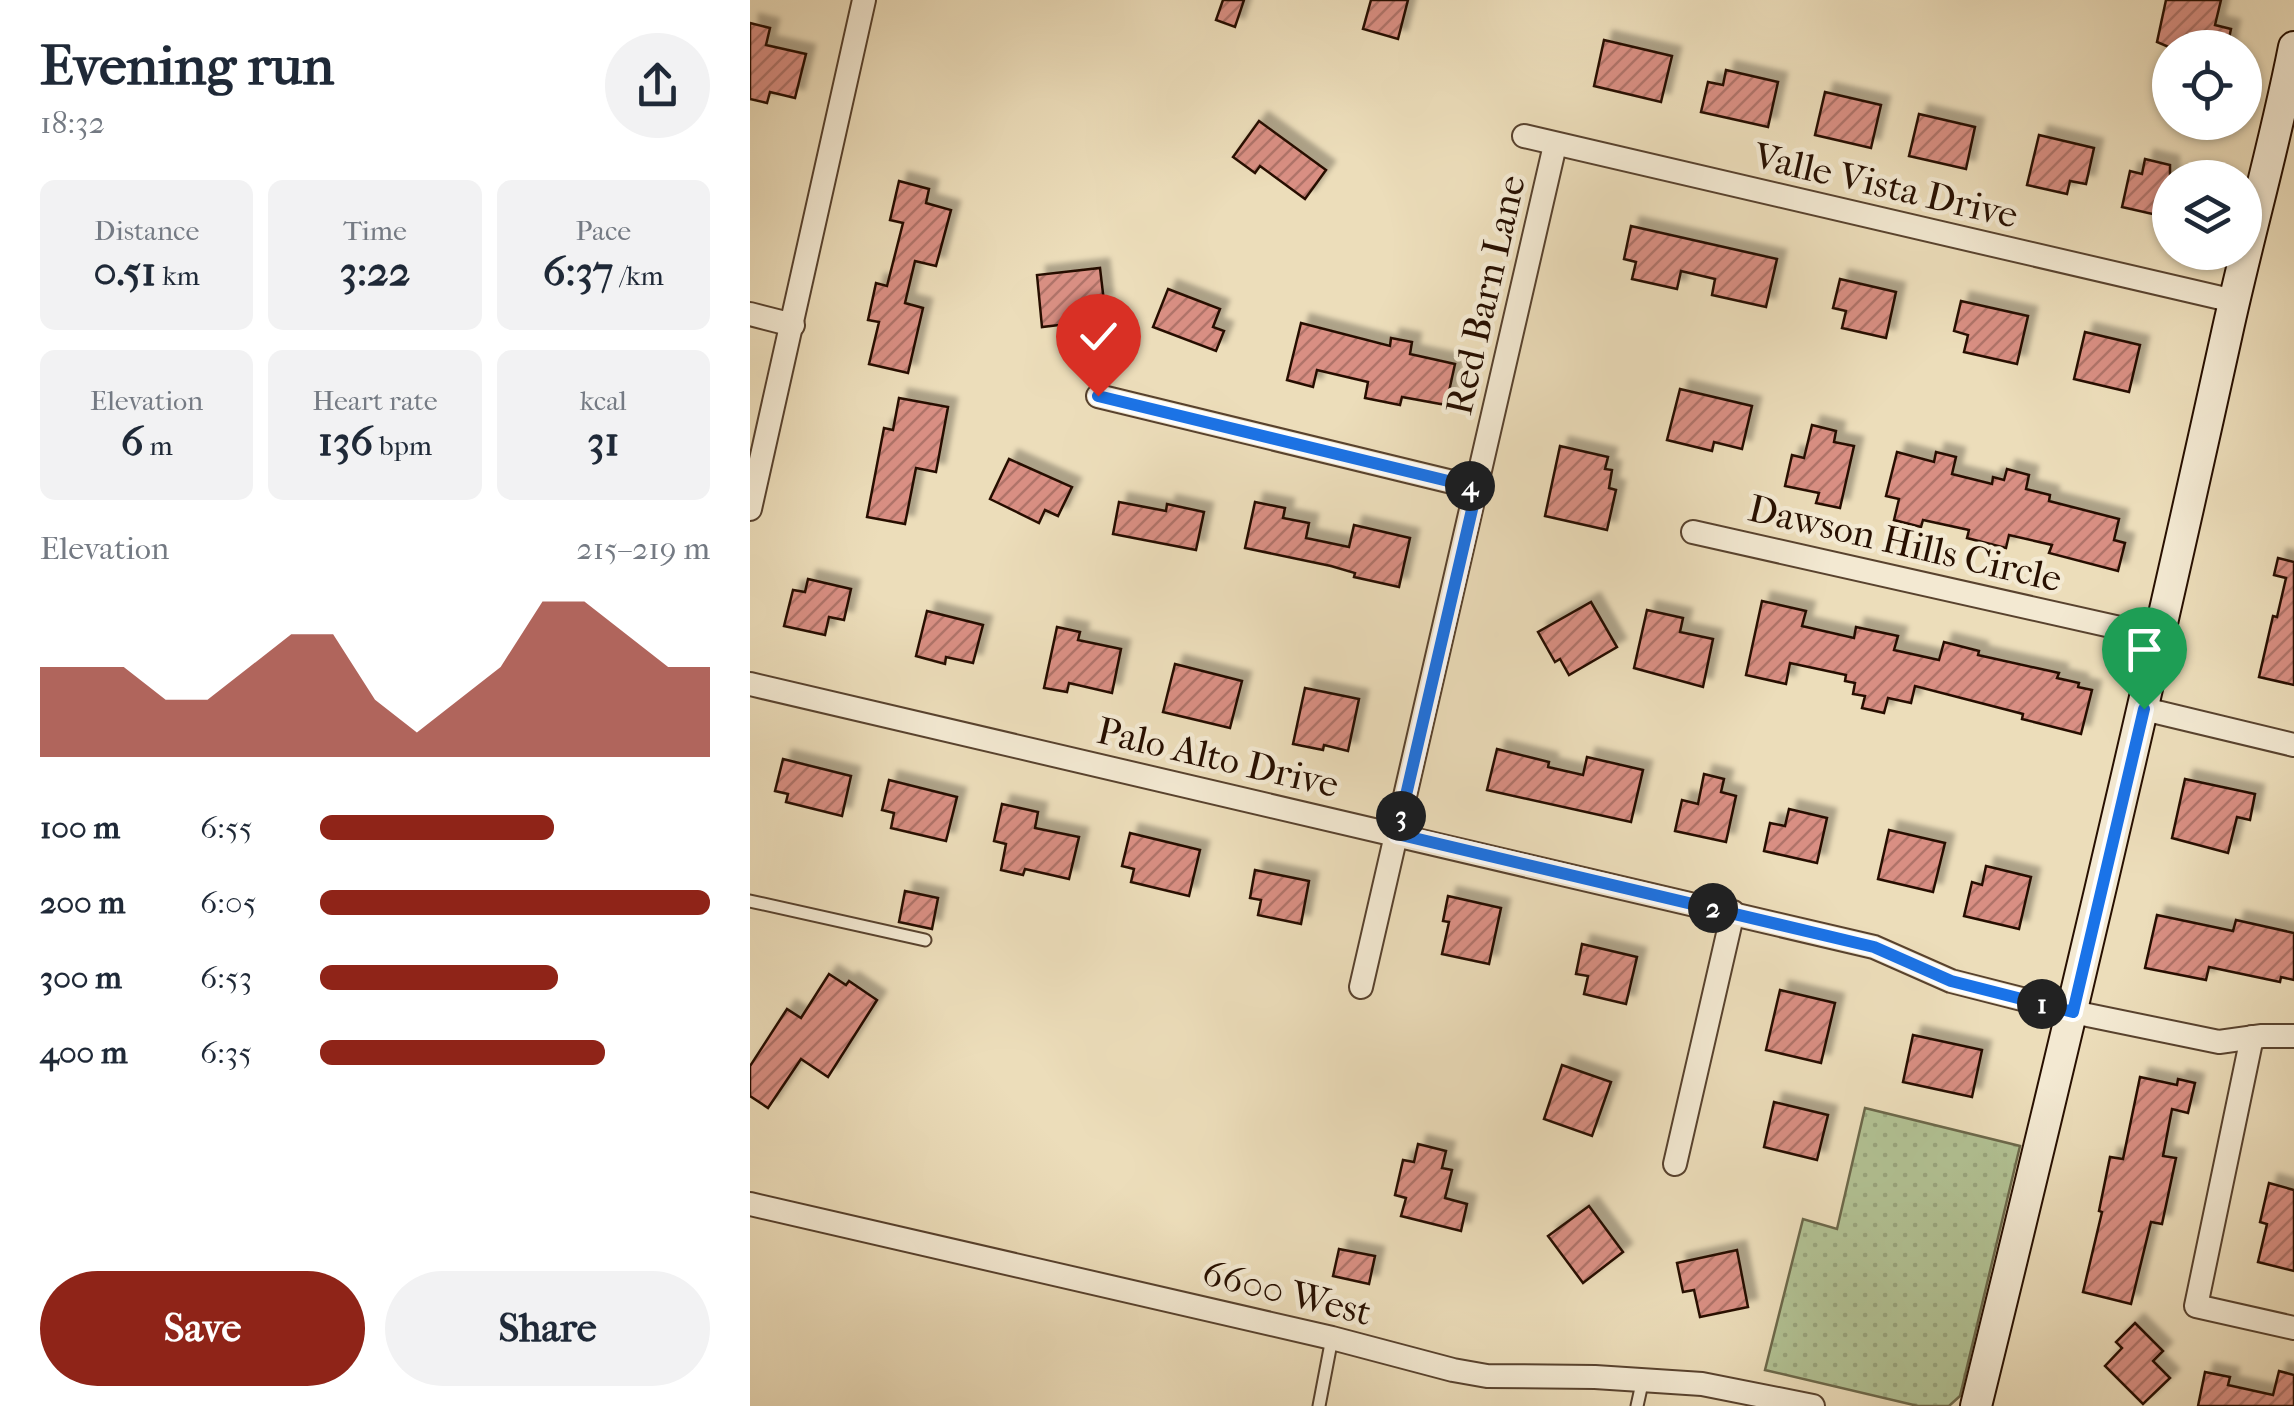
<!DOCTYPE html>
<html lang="en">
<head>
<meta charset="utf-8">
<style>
	:root { --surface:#fff; --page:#f2f2f3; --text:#1f2937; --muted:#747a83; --accent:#8f2418 }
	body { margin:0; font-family:"IM FELL French Canon",serif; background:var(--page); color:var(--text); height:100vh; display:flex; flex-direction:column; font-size:38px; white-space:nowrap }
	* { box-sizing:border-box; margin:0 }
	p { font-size:32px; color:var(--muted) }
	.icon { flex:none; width:55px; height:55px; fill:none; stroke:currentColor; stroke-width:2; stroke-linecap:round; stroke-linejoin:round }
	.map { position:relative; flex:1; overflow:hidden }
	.side { display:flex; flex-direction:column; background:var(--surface); width:750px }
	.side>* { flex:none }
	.buttons { position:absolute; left:1402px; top:30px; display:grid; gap:20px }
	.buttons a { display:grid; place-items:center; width:110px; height:110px; border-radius:50%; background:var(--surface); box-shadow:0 2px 8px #0004; font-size:50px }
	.pin { position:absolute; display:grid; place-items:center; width:85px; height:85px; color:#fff; margin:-102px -42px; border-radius:50% 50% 50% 0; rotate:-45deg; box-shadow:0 0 10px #0007 }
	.pin .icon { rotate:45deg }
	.km { position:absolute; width:50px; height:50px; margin:-25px; border-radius:50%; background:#222; color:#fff; font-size:28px; line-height:50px; text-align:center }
	.round { display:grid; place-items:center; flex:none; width:105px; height:105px; border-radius:52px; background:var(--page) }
	.summary { display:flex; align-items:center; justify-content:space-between; height:170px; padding:0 40px }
	h1 { font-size:55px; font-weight:700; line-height:75px }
	.metrics { display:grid; grid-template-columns:repeat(3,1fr); gap:15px; height:170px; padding:10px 40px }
	.metrics div { display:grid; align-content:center; border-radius:15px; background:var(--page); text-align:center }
	.metrics b { font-size:42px; font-weight:700 }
	.metrics small { font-size:28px; font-weight:400 }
	.metrics p { font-size:28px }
	.chart { height:280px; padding:20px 40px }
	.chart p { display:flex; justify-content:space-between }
	.chart svg { width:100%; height:180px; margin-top:10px; fill:var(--accent); opacity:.7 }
	.button { display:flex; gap:20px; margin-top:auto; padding:20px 40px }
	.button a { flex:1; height:115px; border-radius:60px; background:var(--accent); color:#fff; font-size:40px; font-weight:700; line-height:115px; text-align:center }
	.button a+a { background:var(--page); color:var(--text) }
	ul { padding:0 40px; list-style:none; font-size:32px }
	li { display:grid; grid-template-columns:160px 120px 1fr; align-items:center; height:75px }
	li i { height:25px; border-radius:12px; background:var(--accent) }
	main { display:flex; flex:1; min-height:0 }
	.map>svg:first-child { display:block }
	.park { fill:url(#park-dots); stroke:#6c684a; stroke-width:2.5 }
	.building { fill:url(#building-hatch); stroke:#270f00; stroke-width:2.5; filter:url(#shadow) }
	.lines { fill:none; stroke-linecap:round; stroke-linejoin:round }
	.lane-casing { stroke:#58422e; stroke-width:15 }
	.street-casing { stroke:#58422e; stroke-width:26 }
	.secondary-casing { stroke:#270f00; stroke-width:34 }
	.lane { stroke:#f3e9d2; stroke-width:11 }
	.street { stroke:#f3e9d2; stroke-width:22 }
	.secondary { stroke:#f3e9d2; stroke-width:30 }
	.route-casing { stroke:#fff; stroke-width:20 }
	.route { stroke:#1a73e8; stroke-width:12 }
	.labels { text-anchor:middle; stroke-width:9; stroke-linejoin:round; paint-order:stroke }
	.street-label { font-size:38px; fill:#270f00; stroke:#f3e9d2 }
</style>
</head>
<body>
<main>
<section class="side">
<div class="summary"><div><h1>Evening run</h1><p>18:32</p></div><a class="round"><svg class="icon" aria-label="share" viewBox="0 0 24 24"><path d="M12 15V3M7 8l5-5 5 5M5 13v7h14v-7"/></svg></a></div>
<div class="metrics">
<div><p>Distance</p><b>0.51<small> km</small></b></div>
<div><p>Time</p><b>3:22</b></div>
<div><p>Pace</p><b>6:37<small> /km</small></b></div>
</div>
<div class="metrics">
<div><p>Elevation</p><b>6<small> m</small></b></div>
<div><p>Heart rate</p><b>136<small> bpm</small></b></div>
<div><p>kcal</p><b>31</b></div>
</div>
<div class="chart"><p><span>Elevation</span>215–219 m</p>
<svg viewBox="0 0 160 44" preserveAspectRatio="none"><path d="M0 44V22L10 22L20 22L30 30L40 30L50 22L60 14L70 14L80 30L90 38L100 30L110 22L120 6L130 6L140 14L150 22L160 22V44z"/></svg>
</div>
<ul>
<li><b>100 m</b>6:55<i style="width:60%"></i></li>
<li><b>200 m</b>6:05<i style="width:100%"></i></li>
<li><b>300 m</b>6:53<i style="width:61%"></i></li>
<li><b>400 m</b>6:35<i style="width:73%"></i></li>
</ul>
<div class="button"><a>Save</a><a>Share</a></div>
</section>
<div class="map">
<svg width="1544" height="1406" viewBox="0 0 1544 1406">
	<defs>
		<pattern id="park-dots" width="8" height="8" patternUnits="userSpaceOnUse" patternTransform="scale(2.5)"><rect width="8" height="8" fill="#b2c294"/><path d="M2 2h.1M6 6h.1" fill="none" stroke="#99a67e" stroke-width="1.8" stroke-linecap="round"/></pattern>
		<pattern id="building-hatch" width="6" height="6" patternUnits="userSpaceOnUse" patternTransform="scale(2.5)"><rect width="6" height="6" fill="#d98f83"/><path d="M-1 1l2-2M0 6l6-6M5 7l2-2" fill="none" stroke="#b07369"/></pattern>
		<filter id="shadow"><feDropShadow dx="9" dy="-9" stdDeviation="2.5" flood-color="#0004"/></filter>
	</defs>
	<rect width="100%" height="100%" fill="#ecddba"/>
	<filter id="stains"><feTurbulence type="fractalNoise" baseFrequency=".002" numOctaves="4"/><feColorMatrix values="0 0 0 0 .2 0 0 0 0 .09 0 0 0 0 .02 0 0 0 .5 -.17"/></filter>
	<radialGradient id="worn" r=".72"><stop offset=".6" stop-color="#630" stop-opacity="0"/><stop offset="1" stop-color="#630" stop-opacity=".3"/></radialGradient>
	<path class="park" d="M1115,1108L1270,1146L1210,1396L1199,1406H1168L1015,1370L1053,1219L1087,1229Z"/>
	<g class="building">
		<path d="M473,0H494L485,27L466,20Z"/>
		<path d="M621,0H658L648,39L613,29Z"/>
		<path d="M1416,0H1471L1465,25L1481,29L1477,48H1421L1407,42Z"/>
		<path d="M0,23L20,28L16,45L56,54L45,98L20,92L17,103L0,99Z"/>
		<path d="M854,40L922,56L911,102L844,86Z"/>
		<path d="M976,70L1028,82L1018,127L951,112L958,82L973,85Z"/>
		<path d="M1075,92L1131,105L1121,148L1065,135Z"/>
		<path d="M1169,114L1225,127L1216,169L1159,156Z"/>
		<path d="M509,121L576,170L555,199L510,166L505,173L483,157Z"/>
		<path d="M1289,135L1344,148L1336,184L1320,181L1317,194L1277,185Z"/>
		<path d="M1395,159L1420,165V218L1372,207L1380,171L1392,174Z"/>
		<path d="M149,181L179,189L176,203L201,210L186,266L165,261L155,303L173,308L158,373L119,364L129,322L118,320L126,283L137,286L153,223L140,220Z"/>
		<path d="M881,226L1027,259L1016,307L962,295L965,279L931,271L927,289L882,279L886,262L874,259Z"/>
		<path d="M350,268L354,302L331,305L332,312L317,314L318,324L292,327L287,275Z"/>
		<path d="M1090,279L1146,292L1136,338L1092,328L1096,311L1083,308Z"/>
		<path d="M418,289L470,309L463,327L474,331L466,351L403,327Z"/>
		<path d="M1211,301L1278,316L1267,364L1214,352L1218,335L1204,331Z"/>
		<path d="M551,323L640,346L641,338L662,342L660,354L705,364L696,405L652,397L650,405L615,398L618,382L567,370L563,387L537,380Z"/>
		<path d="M1335,332L1390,345L1379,392L1324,379Z"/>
		<path d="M930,389L1002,406L992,449L964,442L962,451L917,440Z"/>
		<path d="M149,398L198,407L186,472L166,468L155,524L117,517L134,428L143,430Z"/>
		<path d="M1062,425L1086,431L1084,442L1104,446L1090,508L1066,503L1069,493L1035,486L1042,455L1054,458Z"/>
		<path d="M810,446L858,457L855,469L862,470L859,488L866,490L857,530L795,516Z"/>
		<path d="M1147,452L1184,462L1186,452L1206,457L1202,474L1242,484L1243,477L1254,480L1257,469L1279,475L1276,489L1300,495L1299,501L1369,519L1364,540L1375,543L1368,571L1299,553L1302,545L1259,535L1256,548L1217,538L1219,530L1173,520L1171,527L1144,520L1149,499L1136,496Z"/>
		<path d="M259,459L322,487L308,516L295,510L289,523L240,499Z"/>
		<path d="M369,502L416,511L417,504L454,512L446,550L363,534Z"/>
		<path d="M505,502L535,508L533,518L559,523L556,538L599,547L604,525L660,538L649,587L604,577L605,573L581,566L495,548Z"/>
		<path d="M1528,558L1544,562V685L1509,677L1523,616L1527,617L1536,578L1524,575Z"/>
		<path d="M58,579L101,589L94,620L79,617L75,635L34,626L43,590L55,592Z"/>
		<path d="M1012,601L1056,611L1052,626L1104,638L1106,627L1148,636L1144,650L1189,660L1194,642L1229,651L1228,655L1309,673L1307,678L1329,683L1328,687L1342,690L1331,734L1272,719L1273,714L1165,686L1161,703L1138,698L1134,713L1112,708L1115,696L1103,694L1105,683L1095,681L1096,675L1040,663L1036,684L996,675Z"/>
		<path d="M841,602L867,647L819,675L810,659L805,662L788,632Z"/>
		<path d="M897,610L933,618L930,632L963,639L953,687L884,668Z"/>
		<path d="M177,611L233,625L223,663L196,657L195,664L166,656Z"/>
		<path d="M307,627L330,632L328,640L371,649L362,693L319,683L317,692L294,688Z"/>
		<path d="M425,664L492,681L480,728L413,712Z"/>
		<path d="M555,688L609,699L598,751L574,745L573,750L543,744Z"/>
		<path d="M747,749L799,762L798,767L833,775L837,757L893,770L881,822L737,790Z"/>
		<path d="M33,759L101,776L92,816L36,802L38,794L25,791Z"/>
		<path d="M954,774L974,779L971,792L986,796L976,842L925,831L932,800L948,804Z"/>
		<path d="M1435,779L1505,794L1500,820L1487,817L1478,853L1422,838Z"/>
		<path d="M139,780L207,797L196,841L141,828L144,813L132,810Z"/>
		<path d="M252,804L288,812L285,828L329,837L319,879L275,869L273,875L251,870L256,844L244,841Z"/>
		<path d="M1039,809L1077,818L1067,863L1014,851L1020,823L1035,826Z"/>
		<path d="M1139,830L1195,843L1183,892L1128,879Z"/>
		<path d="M380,833L450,850L439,896L381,882L384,869L372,866Z"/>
		<path d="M1236,866L1281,877L1269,929L1214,916L1222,882L1232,885Z"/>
		<path d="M505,870L559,881L551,924L508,915L511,900L500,898Z"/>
		<path d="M155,891L188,898L182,929L149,922Z"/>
		<path d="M698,896L751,908L739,964L692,954L699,922L693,921Z"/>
		<path d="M1407,915L1483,931L1486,920L1544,933V980L1531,977L1530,982L1459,967L1456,980L1395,968Z"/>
		<path d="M832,944L887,957L876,1004L834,994L838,976L826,974Z"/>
		<path d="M79,974L96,985L99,981L127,1000L78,1077L51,1059L18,1108L0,1096V1066L37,1009L51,1018Z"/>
		<path d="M1030,990L1085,1003L1071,1063L1016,1050Z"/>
		<path d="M1163,1035L1232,1050L1222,1097L1153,1082Z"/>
		<path d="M812,1065L861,1082L842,1136L794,1119Z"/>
		<path d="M1390,1077L1427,1085L1428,1079L1445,1083L1438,1113L1422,1109L1413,1156L1426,1158L1412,1224L1401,1222L1381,1304L1333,1292L1352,1212L1349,1211L1360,1157L1373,1159Z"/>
		<path d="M1024,1102L1078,1115L1067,1160L1014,1147Z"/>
		<path d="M668,1144L696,1151L692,1168L702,1170L695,1198L717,1204L711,1231L651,1216L656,1198L645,1195L653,1160L664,1162Z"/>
		<path d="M1519,1183L1544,1190V1271L1508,1262L1517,1224L1510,1222Z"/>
		<path d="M839,1206L873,1252L833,1283L798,1236Z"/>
		<path d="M589,1249L625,1256L619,1284L583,1276Z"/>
		<path d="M987,1250L998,1307L950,1317L944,1290L933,1292L927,1263Z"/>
		<path d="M1385,1323L1413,1351L1403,1361L1420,1378L1393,1404L1355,1366L1372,1348L1366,1342Z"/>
		<path d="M1529,1371L1544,1375V1406H1448L1455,1372L1480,1377L1478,1385L1523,1395Z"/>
	</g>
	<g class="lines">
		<defs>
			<g id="lane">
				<path d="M0,901L175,940"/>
				<path d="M569,1406L582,1338"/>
				<path d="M887,1406L893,1379"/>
			</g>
			<g id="street">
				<path d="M774,136L1484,301"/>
				<path d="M0,314L43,325"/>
				<path d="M348,396L727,488"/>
				<path d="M0,509L114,0"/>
				<path d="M943,532L1410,637"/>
				<path d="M0,684L1124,947L1201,981L1323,1012L1469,1042L1512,1036H1544"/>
				<path d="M1394,709L1544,745"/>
				<path d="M611,987L805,145"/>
				<path d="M1502,1037L1446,1306L1544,1328"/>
				<path d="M925,1164L983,912"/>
				<path d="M0,1204L582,1338L703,1370L737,1376L845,1377L952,1384L1063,1406"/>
			</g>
			<path id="secondary" d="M1226,1406C1314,1049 1398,692 1477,333C1498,237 1525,144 1544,47"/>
		</defs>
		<use href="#lane" class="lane-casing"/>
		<use href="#street" class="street-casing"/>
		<use href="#secondary" class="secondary-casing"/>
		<use href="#lane" class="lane"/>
		<use href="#street" class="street"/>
		<use href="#secondary" class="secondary"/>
	</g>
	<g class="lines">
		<defs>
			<path id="route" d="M348,396L727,488L647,834L1124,947L1201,981L1323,1012L1394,709"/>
		</defs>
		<use href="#route" class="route-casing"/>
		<use href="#route" class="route"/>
	</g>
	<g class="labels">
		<g class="street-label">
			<text transform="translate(1136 185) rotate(13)" y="13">Valle Vista Drive</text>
			<text transform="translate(735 295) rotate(-77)" y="13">Red Barn Lane</text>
			<text transform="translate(1155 543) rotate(13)" y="13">Dawson Hills Circle</text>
			<text transform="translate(468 757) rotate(13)" y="13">Palo Alto Drive</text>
			<text transform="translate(537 1292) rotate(14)" y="13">6600 West</text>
		</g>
	</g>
	<rect width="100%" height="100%" filter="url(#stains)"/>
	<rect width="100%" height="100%" fill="url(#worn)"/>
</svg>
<div class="buttons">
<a><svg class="icon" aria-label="locate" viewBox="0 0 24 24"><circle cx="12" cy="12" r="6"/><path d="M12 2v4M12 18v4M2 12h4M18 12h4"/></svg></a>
<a><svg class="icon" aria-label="layers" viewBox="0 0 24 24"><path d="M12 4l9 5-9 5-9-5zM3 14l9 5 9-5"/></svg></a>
</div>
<div class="pin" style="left:1394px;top:709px;background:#1e9e55"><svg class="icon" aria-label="arrive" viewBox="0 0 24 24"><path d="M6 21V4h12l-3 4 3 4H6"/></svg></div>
<div class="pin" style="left:348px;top:396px;background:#d93025"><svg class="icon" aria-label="check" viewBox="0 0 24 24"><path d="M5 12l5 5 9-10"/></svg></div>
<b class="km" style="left:1292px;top:1004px">1</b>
<b class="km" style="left:963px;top:908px">2</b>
<b class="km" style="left:651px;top:816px">3</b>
<b class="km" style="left:720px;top:486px">4</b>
</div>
</main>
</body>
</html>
